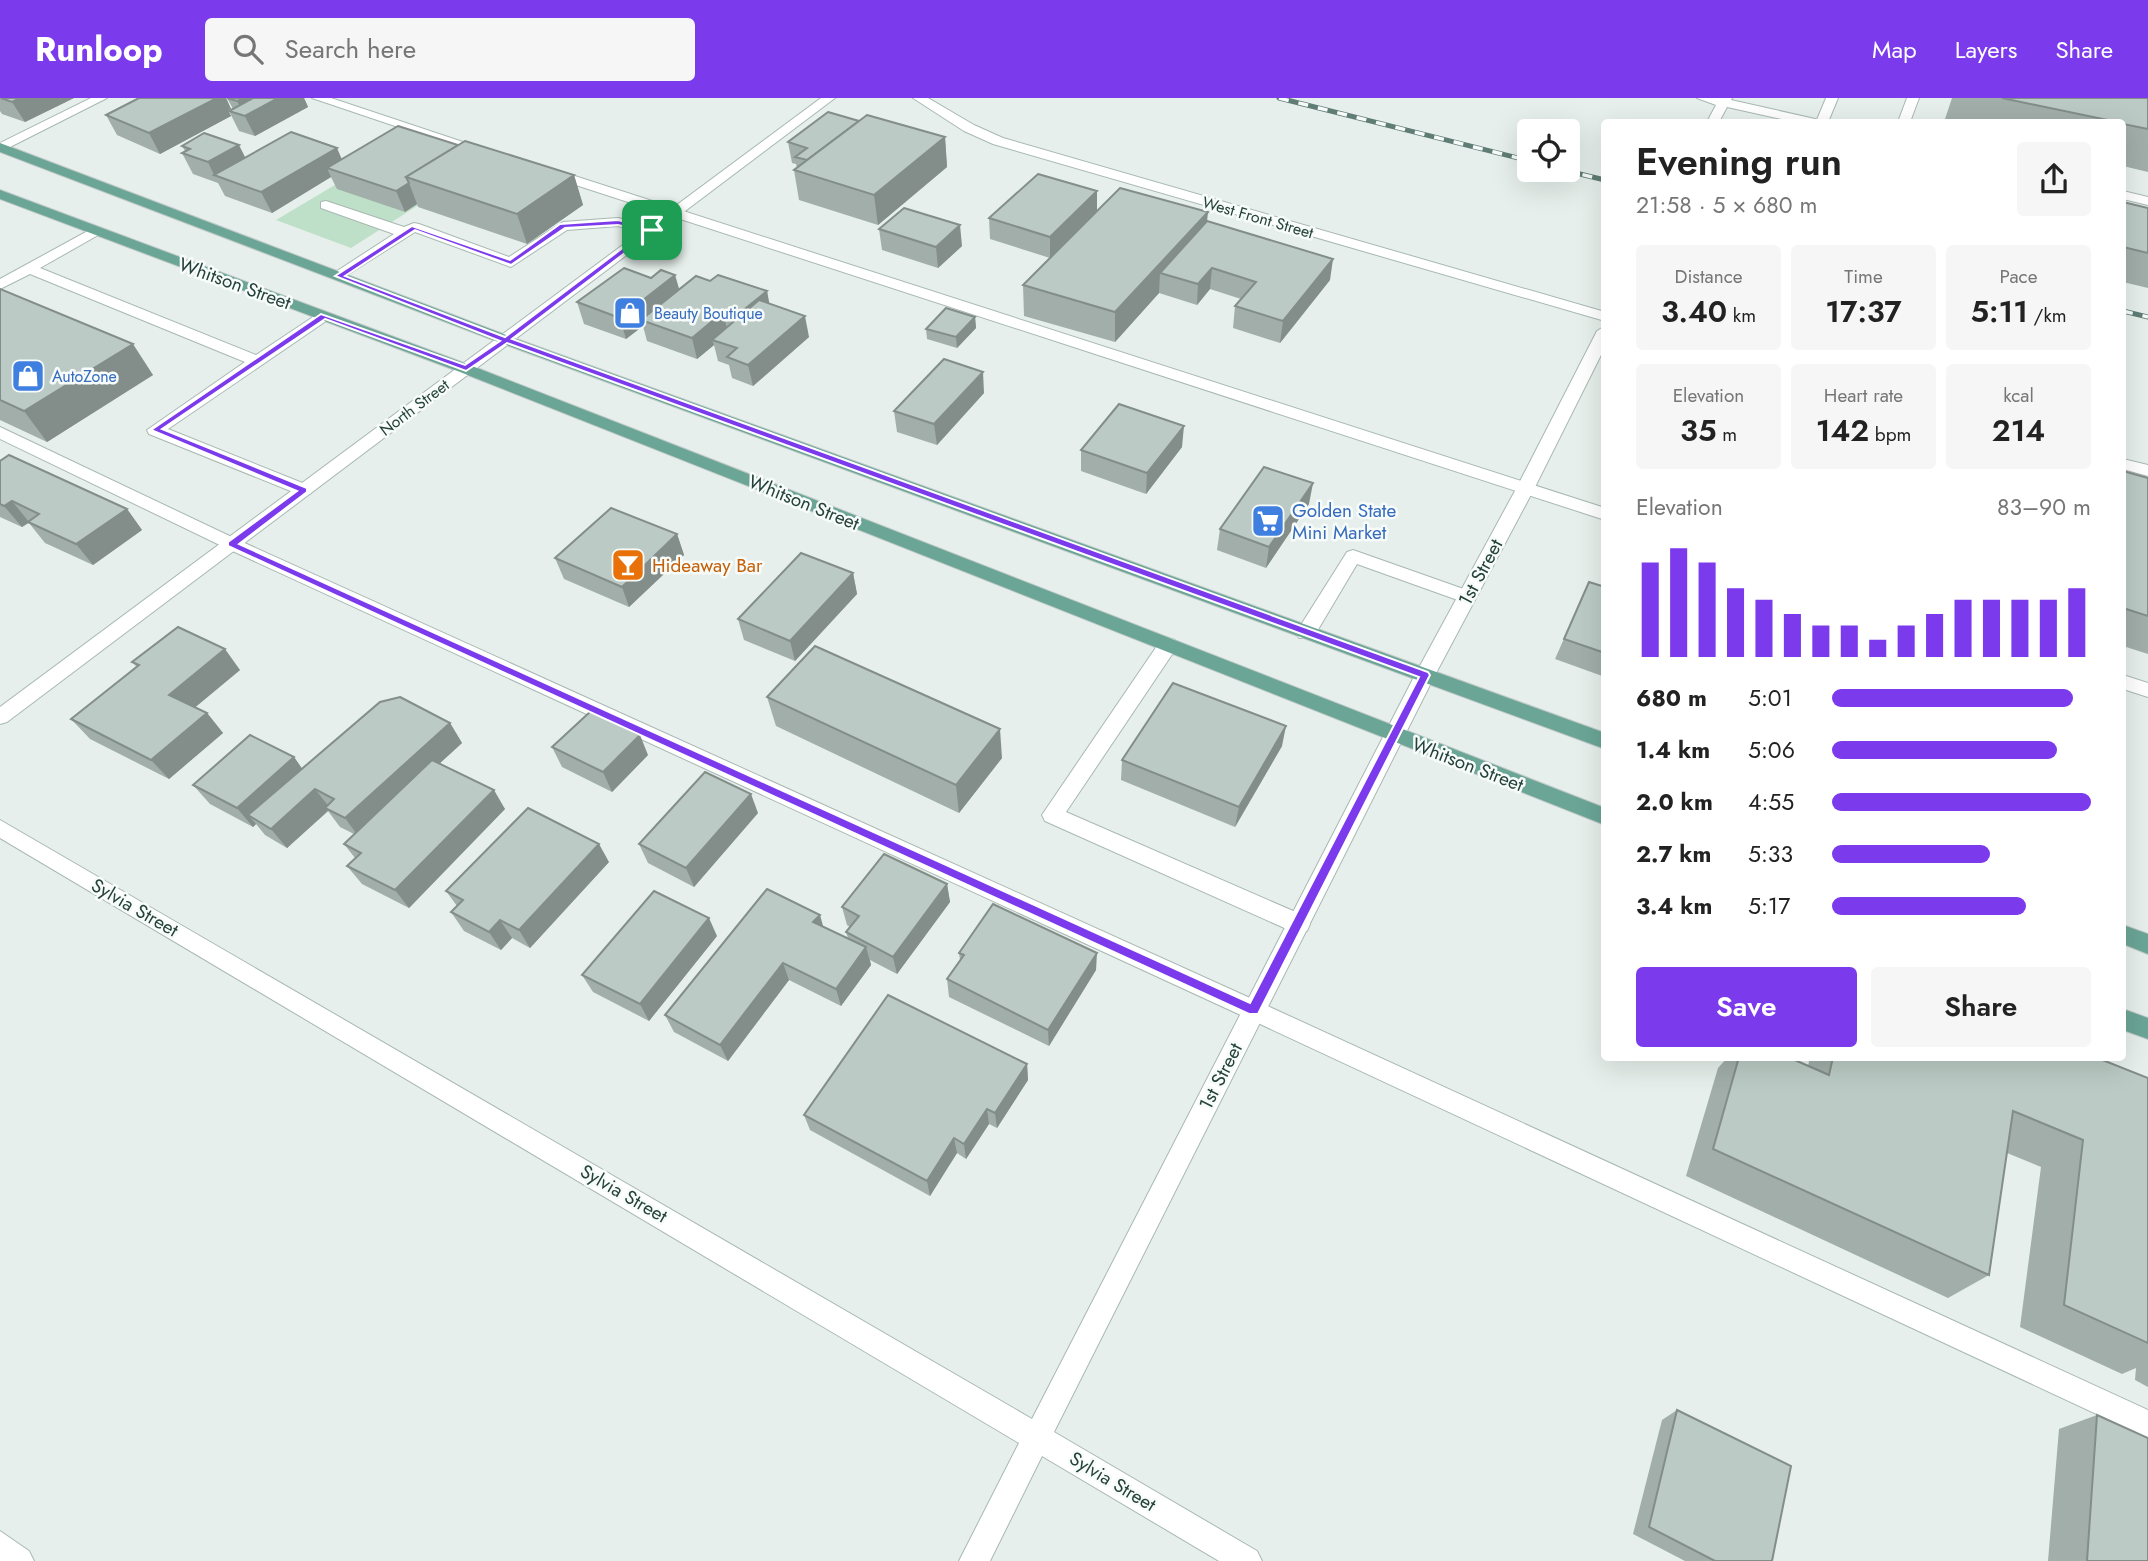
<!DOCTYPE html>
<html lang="en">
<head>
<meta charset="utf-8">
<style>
	:root { --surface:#fff; --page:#f6f6f6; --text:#222; --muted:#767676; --accent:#7c3aed }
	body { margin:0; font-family:Jost,sans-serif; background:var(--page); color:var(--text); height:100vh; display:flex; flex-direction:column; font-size:26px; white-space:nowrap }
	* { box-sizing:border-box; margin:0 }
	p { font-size:23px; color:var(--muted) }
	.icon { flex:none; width:38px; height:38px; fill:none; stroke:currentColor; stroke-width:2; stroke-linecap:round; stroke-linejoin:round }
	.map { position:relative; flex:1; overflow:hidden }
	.side { position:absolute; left:1601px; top:21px; width:525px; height:942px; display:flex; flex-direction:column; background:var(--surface); border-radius:7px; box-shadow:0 7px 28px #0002 }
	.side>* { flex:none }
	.buttons { position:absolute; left:1517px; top:21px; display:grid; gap:14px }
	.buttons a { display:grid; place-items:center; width:63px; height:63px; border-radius:7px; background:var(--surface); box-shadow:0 7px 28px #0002; font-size:35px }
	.pin { position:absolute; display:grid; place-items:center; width:60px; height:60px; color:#fff; margin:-30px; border-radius:14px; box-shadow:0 4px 10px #0006 }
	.round { display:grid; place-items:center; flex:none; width:74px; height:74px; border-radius:7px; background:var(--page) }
	.headline { display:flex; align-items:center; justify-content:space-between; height:119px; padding:0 35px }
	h1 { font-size:38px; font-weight:600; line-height:52px }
	.metrics { display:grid; grid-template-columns:repeat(3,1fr); gap:10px; height:119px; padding:7px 35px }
	.metrics div { display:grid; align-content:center; border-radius:7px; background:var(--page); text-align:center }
	.metrics b { font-size:30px; font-weight:600 }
	.metrics small { font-size:19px; font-weight:400 }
	.metrics p { font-size:19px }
	.chart { height:196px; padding:14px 35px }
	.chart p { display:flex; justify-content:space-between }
	.chart svg { width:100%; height:126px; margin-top:7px; stroke:var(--accent); stroke-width:6 }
	.button { display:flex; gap:14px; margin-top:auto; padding:14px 35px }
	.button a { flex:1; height:80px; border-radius:7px; background:var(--accent); color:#fff; font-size:28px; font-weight:600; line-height:80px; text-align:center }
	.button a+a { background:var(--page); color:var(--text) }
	ul { padding:0 35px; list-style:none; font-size:23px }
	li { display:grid; grid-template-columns:112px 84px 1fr; align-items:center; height:52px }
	li i { height:18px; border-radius:9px; background:var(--accent) }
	header { display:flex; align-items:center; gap:42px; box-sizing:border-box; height:98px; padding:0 35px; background:var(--accent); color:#fff }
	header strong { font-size:33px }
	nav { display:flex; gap:38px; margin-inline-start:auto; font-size:24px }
	.search { width:490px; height:63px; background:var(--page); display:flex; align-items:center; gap:18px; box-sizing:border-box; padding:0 24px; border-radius:7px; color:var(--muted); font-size:26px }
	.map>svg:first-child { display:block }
	.green { fill:#bfe0c8 }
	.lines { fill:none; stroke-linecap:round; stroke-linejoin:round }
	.service-casing { stroke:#a8b8b2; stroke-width:2 }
	.minor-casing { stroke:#a8b8b2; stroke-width:2 }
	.primary-casing { stroke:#c2cac8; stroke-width:2 }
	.service { fill:#fff; fill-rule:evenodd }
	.minor { fill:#fff; fill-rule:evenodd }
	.primary { fill:#6aa596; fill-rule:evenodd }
	.rail-casing { stroke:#5f7d75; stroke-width:5 }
	.rail { stroke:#f7fbf9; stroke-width:3.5; stroke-dasharray:10; stroke-linecap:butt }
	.wall { fill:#a1aea9 }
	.shaded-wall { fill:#838d89 }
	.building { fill:#bbcac4; stroke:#838d89; stroke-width:2 }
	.route { fill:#7c3aed; stroke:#fff; stroke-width:2; fill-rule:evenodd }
	.labels { text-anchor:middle; stroke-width:5; stroke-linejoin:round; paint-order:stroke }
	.far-street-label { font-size:16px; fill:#24423a; stroke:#f7fbf9 }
	.far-shop-label { font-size:16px; fill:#366cbe; stroke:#f7fbf9; text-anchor:start }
	.street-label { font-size:19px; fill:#24423a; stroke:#f7fbf9 }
	.shop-label { font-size:19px; fill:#366cbe; stroke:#f7fbf9; text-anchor:start }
	.food-label { font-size:19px; fill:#c56008; stroke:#f7fbf9; text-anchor:start }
</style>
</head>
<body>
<header>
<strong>Runloop</strong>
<div class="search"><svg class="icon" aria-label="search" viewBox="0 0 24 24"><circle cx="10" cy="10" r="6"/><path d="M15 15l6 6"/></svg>Search here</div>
<nav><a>Map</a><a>Layers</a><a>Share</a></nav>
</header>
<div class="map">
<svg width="2148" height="1463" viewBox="0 0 2148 1463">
	<rect width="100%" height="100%" fill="#e6efeb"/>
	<path class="green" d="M424,34L497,57L351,150L276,122Z"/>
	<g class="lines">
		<defs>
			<g id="service">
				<path d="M91,0H107L0,54V45Z"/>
				<path d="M312,0H331L493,54L491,57H481Z"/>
				<path d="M1826,0H1838L1828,24H1816Z"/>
				<path d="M1907,0H1919L1910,24H1898Z"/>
				<path d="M550,70L1605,410V422L545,77V71Z"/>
				<path d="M326,103L404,129L414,125L419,126L509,159L563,124L618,120L657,129L659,132L652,136L618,128L567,132L511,169L415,134L339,182L332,178L334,175L394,136L321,110V104Z"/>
				<path d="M95,129L100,130V136L40,170L256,257L319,215H329L332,218L329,221L168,331L310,388L313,392L310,396H298L149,336L147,332L245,264L30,176L0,191V181Z"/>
				<path d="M0,329L238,442L1261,905L2148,1312V1340L1245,919L226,450L0,341Z"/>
				<path d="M1353,452L1472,494L1475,499L1472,504L1466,505L1357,466L1313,540H1299L1297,535L1299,530L1347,454Z"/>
				<path d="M1168,540L1175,542L1177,547L1175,552L1066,714L1307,819L1310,826L1307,833L1299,835L1291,833L1045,723L1042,717L1161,542Z"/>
				<path d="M2123,577L2148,585V599L2123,591Z"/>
				<path d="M0,1433L29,1453L34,1463H0Z"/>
			</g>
			<g id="minor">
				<path d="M821,0H835L7,624L0,626V609Z"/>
				<path d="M913,0H928L974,27L1003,40L1605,214V223L993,46L964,33Z"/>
				<path d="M1697,0H1732L1731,2L1815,21L1816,24H1795L1727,9L1719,24H1707L1716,7Z"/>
				<path d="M2123,93L2148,99V107L2123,101Z"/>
				<path d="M1605,228V249L1534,391L1435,577L1054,1334L1257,1453L1262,1463H1219L1042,1358L990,1463H959L1019,1345L0,740V722L1032,1321L1415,577L1516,391L1597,233Z"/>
				<path d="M2123,361L2148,367V378L2123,371Z"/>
			</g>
			<g id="primary">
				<path d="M0,45L511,239L1605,635V651L501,245L0,54Z"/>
				<path d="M0,92L472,268L1605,710V727L460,274L0,101Z"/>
				<path d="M2123,827L2148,836V856L2123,846Z"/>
				<path d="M2123,911L2148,920V941L2123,932Z"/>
			</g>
		</defs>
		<use href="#service" class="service-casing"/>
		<use href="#minor" class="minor-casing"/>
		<use href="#primary" class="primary-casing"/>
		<use href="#service" class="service"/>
		<use href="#minor" class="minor"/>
		<use href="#primary" class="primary"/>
		<defs>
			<g id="rail">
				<path d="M1279,0L1530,63"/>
				<path d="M1563,72L1605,82"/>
				<path d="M2123,213L2148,219"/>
			</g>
		</defs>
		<use href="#rail" class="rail-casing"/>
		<use href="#rail" class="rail"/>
	</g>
	<g class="wall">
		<path d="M0,0H74L25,24L2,16L0,13Z"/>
		<path d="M139,0H226L231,11L228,12L231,18L160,56L117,37L106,17Z"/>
		<path d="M227,0H304L308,9L255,38L239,33L229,13L233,11Z"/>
		<path d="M1952,0H2148V74L2123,68V24H1944Z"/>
		<path d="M859,23L945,39L947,69L878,127L799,102L794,72L797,70L796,66L792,65L788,44Z"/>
		<path d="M458,47L574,77L583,107L527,146L418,109L417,106L405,114L337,91L331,79L272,115L225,98L218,85L193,76L182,55L185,53L182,48L245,60L342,62Z"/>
		<path d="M2123,104L2148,110V190L2123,184Z"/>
		<path d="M1097,113L1207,123L1330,182L1280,245L1233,230L1235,208L1241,201L1210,191L1197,207L1159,195L1115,244L1024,218L1023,187L1050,160L990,141L989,120Z"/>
		<path d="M879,131L962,148L938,170L882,152Z"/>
		<path d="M675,177L679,191L710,183L767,193L769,206L809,239L753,288L732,280L729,267L718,263L714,247L697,261L647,243L643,228L626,241L584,226L577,204L651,180Z"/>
		<path d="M0,191L153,277L47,344L0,322Z"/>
		<path d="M975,219L976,230L957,250L927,241L926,231Z"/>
		<path d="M984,295L937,347L897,334L894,313Z"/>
		<path d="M1182,349L1146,396L1081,373V352Z"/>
		<path d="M0,363L127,411L142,432L93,467L45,445L29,425L22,429L0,419Z"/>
		<path d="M2123,373L2148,380V556L2123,548Z"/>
		<path d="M1309,406L1266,470L1217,452L1220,431Z"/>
		<path d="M677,436L684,457L629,509L564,481L555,460Z"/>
		<path d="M853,475L857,496L795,563L744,542L738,521Z"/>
		<path d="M1589,484L1605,489V579L1555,561Z"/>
		<path d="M132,564L240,572L195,609L207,615L223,635L169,681L90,641L71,621L137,569Z"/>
		<path d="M767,599L1002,660L959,715L776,628Z"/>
		<path d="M450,625L462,645L439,666L505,711L409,810L362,786L347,768L355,760L344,746L354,736L340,729L328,713L287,750L265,737L256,726L253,729L210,706L193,687L294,659L302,671Z"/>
		<path d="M1282,648L1235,729L1121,682L1122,662Z"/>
		<path d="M552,649L648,657L612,694L562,669Z"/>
		<path d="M758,715L694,789L648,765L639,746Z"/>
		<path d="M609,764L530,850L512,840L501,852L464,833L451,814L457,808L446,793Z"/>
		<path d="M947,786L950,804L897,876L870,862L871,867L841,908L789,882L728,963L674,934L665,917L823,829L848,840L846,834L850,829L847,827L842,809Z"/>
		<path d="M717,838L649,923L593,894L582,877Z"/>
		<path d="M959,855L1096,872L1049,948L949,899L947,881L960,862Z"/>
		<path d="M1728,959H1788L1808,968L1810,959H2095L2148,980V1289L2135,1282L2136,1270L2122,1276L2020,1229L2041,1069L2007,1055L1989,1177L1948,1200L1686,1078L1718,970Z"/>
		<path d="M1027,966L1028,982L997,1030L989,1026L966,1061L957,1055L930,1098L810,1032L804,1017Z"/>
		<path d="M1677,1312L1772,1463H1685L1633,1436L1662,1322Z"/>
		<path d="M2097,1317L2148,1463H2048L2059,1331Z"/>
	</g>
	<g class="shaded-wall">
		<path d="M20,0H74L25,24L12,4Z"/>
		<path d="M215,0H226L231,11L228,12L231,18L160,56L149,35Z"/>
		<path d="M244,0H304L308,9L255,38L237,3Z"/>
		<path d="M945,39L947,69L878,127L874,97Z"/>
		<path d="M239,47L249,67L214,77L208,64Z"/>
		<path d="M337,50L346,71L327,70L331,79L272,115L261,94Z"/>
		<path d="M574,77L583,107L527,146L517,116Z"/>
		<path d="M409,85L417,106L405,114L396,93Z"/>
		<path d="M1097,93V114L1050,160V139Z"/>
		<path d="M1208,114L1205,144L1160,175L1159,195L1115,244V214Z"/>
		<path d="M960,127L962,148L938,170L936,149Z"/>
		<path d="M1333,161L1330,182L1280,245L1283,223Z"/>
		<path d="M1212,170L1210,191L1197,207L1198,186Z"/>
		<path d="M675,177L681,198L641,222L643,228L626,241L620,220Z"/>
		<path d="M767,193L771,214L741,239L736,218Z"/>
		<path d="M723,214L728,235L712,242L714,247L697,261L692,240Z"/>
		<path d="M805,218L809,239L753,288L748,267Z"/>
		<path d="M975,219L976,230L957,250L956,239Z"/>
		<path d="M133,246L153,277L47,344L24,313Z"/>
		<path d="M983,274L984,295L937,347L934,326Z"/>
		<path d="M1184,328L1182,349L1146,396L1147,375Z"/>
		<path d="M1313,385L1309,406L1266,470L1269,449Z"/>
		<path d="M12,403L29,424L22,429L4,408Z"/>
		<path d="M127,411L142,432L93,467L76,446Z"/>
		<path d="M677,436L684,457L629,509L622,489Z"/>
		<path d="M853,475L857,496L795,563L790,543Z"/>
		<path d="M225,551L240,572L186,617L169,597Z"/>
		<path d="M207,615L223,635L169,681L151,662Z"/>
		<path d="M450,625L462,645L359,739L345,720Z"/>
		<path d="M1286,628L1282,648L1235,729L1239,709Z"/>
		<path d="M1000,631L1002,660L959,715L956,687Z"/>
		<path d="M640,637L648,657L612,694L603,674Z"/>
		<path d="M294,659L308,679L248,717L256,726L253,729L237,710Z"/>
		<path d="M315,691L330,710H325L328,713L287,750L271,731Z"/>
		<path d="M494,692L505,711L409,810L395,792Z"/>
		<path d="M751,696L758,715L694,789L686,770Z"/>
		<path d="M599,746L609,764L530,850L519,832Z"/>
		<path d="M947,786L950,804L897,876L893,859Z"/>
		<path d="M820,817L825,835L813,824Z"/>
		<path d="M709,820L717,838L649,923L640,906Z"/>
		<path d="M500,822L512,840L501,852L489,834Z"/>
		<path d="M866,849L871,867L841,908L836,891Z"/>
		<path d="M1097,855L1096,872L1049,948L1048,932Z"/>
		<path d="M783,865L789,882L728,963L720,947Z"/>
		<path d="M1027,966L1028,982L997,1030L995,1015Z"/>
		<path d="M987,1011L989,1026L966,1061L964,1046Z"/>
		<path d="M954,1040L957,1055L930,1098L927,1083Z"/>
	</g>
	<g class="building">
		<path d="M1,0H20L12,4Z"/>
		<path d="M139,0H217L149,35L106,17Z"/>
		<path d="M227,0H244L237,3Z"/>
		<path d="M253,0H278L245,18L229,13Z"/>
		<path d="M2002,0H2148V31L2123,26V24H2117Z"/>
		<path d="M828,14L859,23L807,62L795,59L807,50L788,44Z"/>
		<path d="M867,17L945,39L874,97L794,72Z"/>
		<path d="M398,28L458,47L406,79L409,85L396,93L327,70Z"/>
		<path d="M291,34L337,50L261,94L214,77Z"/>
		<path d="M204,35L239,47L208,64L182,55L190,51L182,48Z"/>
		<path d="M465,43L574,77L517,116L406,79Z"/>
		<path d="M1038,76L1097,93L1050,139L989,120Z"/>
		<path d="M1120,90L1208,114L1115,214L1023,187Z"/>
		<path d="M2123,104L2148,110V155L2123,149Z"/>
		<path d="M904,110L960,127L936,149L879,131Z"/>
		<path d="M1207,123L1333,161L1283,223L1235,208L1256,184L1212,170L1198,186L1160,175Z"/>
		<path d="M624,170L651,180L661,172L675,177L620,220L577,204Z"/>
		<path d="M718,177L767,193L736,218L723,214L692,240L641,222L696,178L710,183Z"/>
		<path d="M0,191L133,246L24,313L0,302Z"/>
		<path d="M759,202L805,218L748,267L727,259L737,250L712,242Z"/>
		<path d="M946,210L975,219L956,239L926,231Z"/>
		<path d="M944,261L983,274L934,326L894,313Z"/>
		<path d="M1119,306L1184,328L1147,375L1081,352Z"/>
		<path d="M9,357L127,411L76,446L28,424L39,416L12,403L4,408L0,406V363Z"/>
		<path d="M1264,369L1313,385L1269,449L1220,431Z"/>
		<path d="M2123,373L2148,380V518L2123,510Z"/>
		<path d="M611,410L677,436L622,489L555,460Z"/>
		<path d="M801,455L853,475L790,543L738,521Z"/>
		<path d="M1589,484L1605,489V555L1564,541Z"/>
		<path d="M178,529L225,551L169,597L207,615L151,662L71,621L139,567L132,564Z"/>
		<path d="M815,548L1000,631L956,687L767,599Z"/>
		<path d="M1173,585L1286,628L1239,709L1122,662Z"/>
		<path d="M400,599L450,625L345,720L325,710L334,701L315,691L271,731L248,717L380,604Z"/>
		<path d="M591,613L640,637L603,674L552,649Z"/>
		<path d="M250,637L294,659L237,710L193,687Z"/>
		<path d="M432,662L494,692L395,792L347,768L361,755L344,746Z"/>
		<path d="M705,674L751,696L686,770L639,746Z"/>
		<path d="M528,710L599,746L519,832L500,822L489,834L451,814L463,802L446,793Z"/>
		<path d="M884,756L947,786L893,859L846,834L859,818L842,809Z"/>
		<path d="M767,791L820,817L813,824L866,849L836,891L783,865L720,947L665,917Z"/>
		<path d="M654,793L709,820L640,906L582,877Z"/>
		<path d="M993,806L1097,855L1048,932L947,881L964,857L959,855Z"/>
		<path d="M888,897L1027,966L995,1015L987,1011L964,1046L954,1040L927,1083L804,1017Z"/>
		<path d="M1739,959H1788L1829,977L1833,959H2095L2148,980V1245L2064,1207L2083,1042L2013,1013L1989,1177L1713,1051Z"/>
		<path d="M1677,1312L1791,1368L1772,1463H1715L1649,1429Z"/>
		<path d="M2097,1317L2148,1340V1463H2087Z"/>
	</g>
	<path class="route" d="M618,122L655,132L512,241L1428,574L1430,577L1258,916H1249L228,448V444L297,393L151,332L321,216L465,267L500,243L335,178L412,128L510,162L560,126ZM618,127L645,133L505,239L345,178L415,132L511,167L565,130ZM325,221L466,273L507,245L1419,579L1250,905L239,446L307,394V390L162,331Z"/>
	<defs>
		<symbol id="shop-square" viewBox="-11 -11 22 22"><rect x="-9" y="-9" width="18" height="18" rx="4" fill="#3f7fe0" stroke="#f7fbf9"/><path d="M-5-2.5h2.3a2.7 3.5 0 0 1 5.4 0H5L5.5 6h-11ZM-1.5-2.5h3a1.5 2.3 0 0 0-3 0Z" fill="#fff"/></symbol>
		<symbol id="supermarket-square" viewBox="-11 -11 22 22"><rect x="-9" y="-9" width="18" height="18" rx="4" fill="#3f7fe0" stroke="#f7fbf9"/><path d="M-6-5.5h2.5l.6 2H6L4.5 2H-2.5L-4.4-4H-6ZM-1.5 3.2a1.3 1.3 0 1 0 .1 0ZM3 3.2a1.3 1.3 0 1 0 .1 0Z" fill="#fff"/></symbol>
		<symbol id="bar-square" viewBox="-11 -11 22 22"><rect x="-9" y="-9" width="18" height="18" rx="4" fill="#e8710a" stroke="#f7fbf9"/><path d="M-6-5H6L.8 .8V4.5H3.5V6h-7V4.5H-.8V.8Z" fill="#fff"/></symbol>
	</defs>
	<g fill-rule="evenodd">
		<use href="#shop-square" x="611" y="196" width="38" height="38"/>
		<use href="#shop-square" x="9" y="259" width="38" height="38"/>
		<use href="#supermarket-square" x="1249" y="404" width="38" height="38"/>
		<use href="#bar-square" x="609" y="448" width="38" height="38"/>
	</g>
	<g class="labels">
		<g class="far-street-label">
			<text transform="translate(1258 119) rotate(16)" y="6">West Front Street</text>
			<text transform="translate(414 309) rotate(-37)" y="6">North Street</text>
		</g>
		<g class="far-shop-label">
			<text x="654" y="221">Beauty Boutique</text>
			<text x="52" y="284">AutoZone</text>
		</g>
		<g class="street-label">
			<text transform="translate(235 185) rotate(20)" y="7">Whitson Street</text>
			<text transform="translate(804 404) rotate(22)" y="7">Whitson Street</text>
			<text transform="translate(1480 474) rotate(-62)" y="7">1st Street</text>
			<text transform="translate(1468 666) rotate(21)" y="7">Whitson Street</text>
			<text transform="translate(135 809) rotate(30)" y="7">Sylvia Street</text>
			<text transform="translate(1220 978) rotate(-63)" y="7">1st Street</text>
			<text transform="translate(624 1095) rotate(30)" y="7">Sylvia Street</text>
			<text transform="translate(1113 1383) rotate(31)" y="7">Sylvia Street</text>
		</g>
		<g class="shop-label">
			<text x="1292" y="419">Golden State<tspan x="1292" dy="22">Mini Market</tspan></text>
		</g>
		<g class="food-label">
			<text x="652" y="474">Hideaway Bar</text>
		</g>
	</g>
</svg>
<div class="buttons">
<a><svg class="icon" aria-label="locate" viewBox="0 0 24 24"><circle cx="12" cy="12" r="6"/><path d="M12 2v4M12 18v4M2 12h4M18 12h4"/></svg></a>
</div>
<div class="pin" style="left:652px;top:132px;background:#1e9e55"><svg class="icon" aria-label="arrive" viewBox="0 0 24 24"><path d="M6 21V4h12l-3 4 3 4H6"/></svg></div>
<section class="side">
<div class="headline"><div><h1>Evening run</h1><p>21:58 · 5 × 680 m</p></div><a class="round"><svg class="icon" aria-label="share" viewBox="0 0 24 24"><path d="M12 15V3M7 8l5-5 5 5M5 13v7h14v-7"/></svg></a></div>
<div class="metrics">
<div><p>Distance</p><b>3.40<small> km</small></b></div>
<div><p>Time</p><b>17:37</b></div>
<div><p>Pace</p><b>5:11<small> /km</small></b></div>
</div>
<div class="metrics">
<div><p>Elevation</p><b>35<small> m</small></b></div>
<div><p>Heart rate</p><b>142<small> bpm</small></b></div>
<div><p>kcal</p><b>214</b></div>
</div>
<div class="chart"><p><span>Elevation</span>83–90 m</p>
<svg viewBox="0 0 160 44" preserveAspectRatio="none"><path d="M5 44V11M15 44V6M25 44V11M35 44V20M45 44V24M55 44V29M65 44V33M75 44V33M85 44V38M95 44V33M105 44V29M115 44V24M125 44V24M135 44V24M145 44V24M155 44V20"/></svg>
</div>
<ul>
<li><b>680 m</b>5:01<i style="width:93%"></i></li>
<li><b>1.4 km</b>5:06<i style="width:87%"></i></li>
<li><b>2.0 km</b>4:55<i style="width:100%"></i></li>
<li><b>2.7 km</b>5:33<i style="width:61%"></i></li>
<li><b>3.4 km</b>5:17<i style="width:75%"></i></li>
</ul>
<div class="button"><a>Save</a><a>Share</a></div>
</section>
</div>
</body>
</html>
